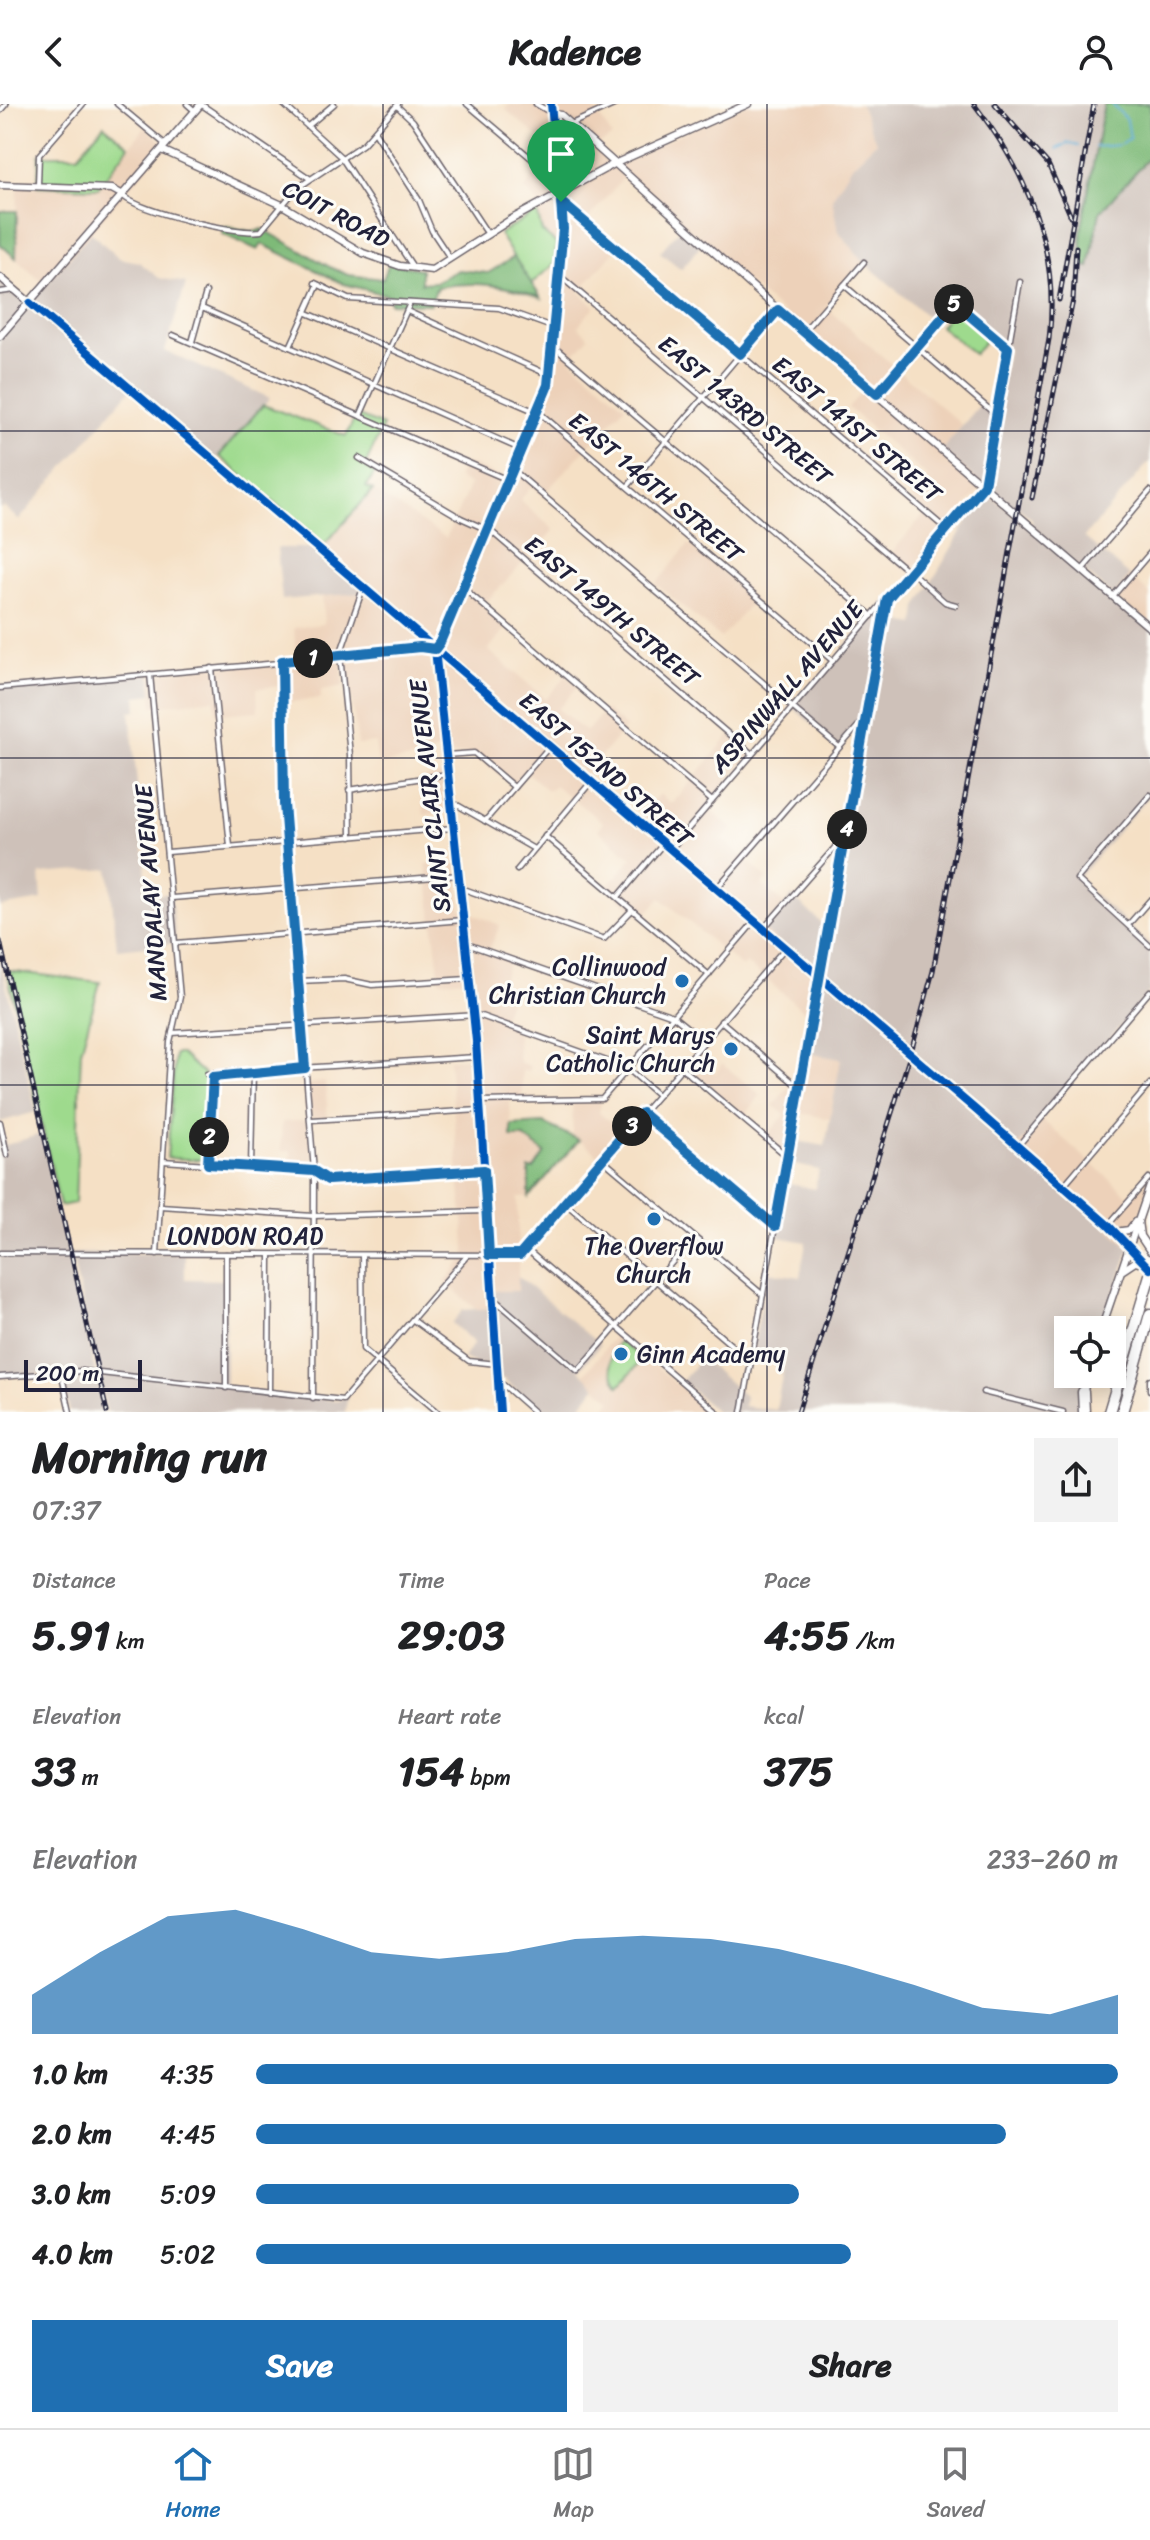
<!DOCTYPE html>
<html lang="en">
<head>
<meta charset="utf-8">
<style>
	:root { --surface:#fff; --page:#f2f2f2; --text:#202124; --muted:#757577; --line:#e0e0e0; --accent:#1f6fb2 }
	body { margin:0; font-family:Sriracha,sans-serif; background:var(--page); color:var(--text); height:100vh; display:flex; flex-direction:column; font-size:30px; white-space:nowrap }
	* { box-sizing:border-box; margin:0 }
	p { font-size:26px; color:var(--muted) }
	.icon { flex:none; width:44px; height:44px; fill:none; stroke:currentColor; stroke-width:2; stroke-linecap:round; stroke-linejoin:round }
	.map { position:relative; height:1308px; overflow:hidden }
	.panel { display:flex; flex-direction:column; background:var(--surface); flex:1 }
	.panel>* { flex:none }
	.fabs { position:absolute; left:1054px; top:1212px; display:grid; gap:16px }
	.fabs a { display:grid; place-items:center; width:72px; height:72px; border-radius:0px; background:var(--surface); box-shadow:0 4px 20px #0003; font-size:40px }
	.scale { position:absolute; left:24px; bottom:20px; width:118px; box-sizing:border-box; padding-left:8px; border:4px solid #22223b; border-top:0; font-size:22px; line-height:28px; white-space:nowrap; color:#22223b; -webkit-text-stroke:6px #fdfcf7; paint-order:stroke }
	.pin { position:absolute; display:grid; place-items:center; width:68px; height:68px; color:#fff; margin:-82px -34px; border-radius:50% 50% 50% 0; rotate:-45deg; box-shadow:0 0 8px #0007 }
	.pin .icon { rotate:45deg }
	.km { position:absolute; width:40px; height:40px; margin:-20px; border-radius:50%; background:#222; color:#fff; font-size:22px; line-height:40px; text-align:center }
	.round { display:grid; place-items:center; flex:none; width:84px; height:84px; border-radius:0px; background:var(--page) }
	.summary { display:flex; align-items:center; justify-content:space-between; height:136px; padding:0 32px }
	h1 { font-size:44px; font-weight:800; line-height:60px }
	.metrics { display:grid; grid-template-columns:repeat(3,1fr); gap:12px; height:136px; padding:8px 32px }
	.metrics div { display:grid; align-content:center }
	.metrics b { font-size:40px; font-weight:800 }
	.metrics small { font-size:22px; font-weight:400 }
	.metrics p { font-size:22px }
	.chart { height:224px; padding:16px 32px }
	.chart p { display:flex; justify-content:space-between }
	.chart svg { width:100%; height:144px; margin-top:8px; fill:var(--accent); opacity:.7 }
	.button { display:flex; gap:16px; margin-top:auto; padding:16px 32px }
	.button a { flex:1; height:92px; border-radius:0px; background:var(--accent); color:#fff; font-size:32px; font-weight:800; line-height:92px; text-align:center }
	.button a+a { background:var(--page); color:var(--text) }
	ul { padding:0 32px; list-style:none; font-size:26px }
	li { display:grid; grid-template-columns:128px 96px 1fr; align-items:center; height:60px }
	li i { height:20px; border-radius:10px; background:var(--accent) }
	header { display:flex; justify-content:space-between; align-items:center; height:104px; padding:0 32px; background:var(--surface); font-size:36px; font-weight:800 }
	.menu { display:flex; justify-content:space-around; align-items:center; height:112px; border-top:2px solid var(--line); background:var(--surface); font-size:22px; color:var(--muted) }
	.menu a { display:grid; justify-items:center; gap:4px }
	.menu .on { color:var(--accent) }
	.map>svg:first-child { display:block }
	.built { fill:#edd1b9 }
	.industrial { fill:#cec1b9 }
	.green { fill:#9eda8d; stroke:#607e64; stroke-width:2 }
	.forest { fill:#7eba78; stroke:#506e5a; stroke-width:2 }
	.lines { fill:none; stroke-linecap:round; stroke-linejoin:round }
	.stream { stroke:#5aabd5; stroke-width:2 }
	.street-casing { stroke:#6c646b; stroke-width:7 }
	.secondary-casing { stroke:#6c646b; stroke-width:9 }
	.highway-casing { stroke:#6c646b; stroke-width:13 }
	.street { stroke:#fff; stroke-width:4 }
	.secondary { stroke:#fff; stroke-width:6 }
	.highway { stroke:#fff; stroke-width:10 }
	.rail-casing { stroke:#22223b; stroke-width:5 }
	.rail { stroke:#fdfcf7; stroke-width:2; stroke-dasharray:6; stroke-linecap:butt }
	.secondary-bridge-casing { stroke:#6c646b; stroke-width:9; stroke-linecap:butt }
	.secondary-bridge { stroke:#fff; stroke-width:6 }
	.cycleway-casing { stroke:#fdfcf7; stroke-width:13 }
	.cycleway { stroke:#0057b8; stroke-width:8 }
	.route-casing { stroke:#fff; stroke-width:16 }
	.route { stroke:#1f6fb2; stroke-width:10 }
	.grid { fill:none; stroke:#22223b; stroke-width:2; stroke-opacity:0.55 }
	.poi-dot { fill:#1f6fb2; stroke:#fdfcf7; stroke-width:3 }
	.labels { text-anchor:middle; stroke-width:6; stroke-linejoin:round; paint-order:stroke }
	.street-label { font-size:24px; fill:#22223b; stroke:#fdfcf7 }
	.poi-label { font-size:24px; fill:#22223b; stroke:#fdfcf7; text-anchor:end }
</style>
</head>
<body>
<header><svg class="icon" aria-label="back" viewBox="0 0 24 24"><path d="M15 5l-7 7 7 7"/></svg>Kadence<svg class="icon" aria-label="person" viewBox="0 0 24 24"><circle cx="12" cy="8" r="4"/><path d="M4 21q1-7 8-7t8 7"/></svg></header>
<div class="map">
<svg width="1150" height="1308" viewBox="0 0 1150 1308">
	<rect width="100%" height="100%" fill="#fdfcf7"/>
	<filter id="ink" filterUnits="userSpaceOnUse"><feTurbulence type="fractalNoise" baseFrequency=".0125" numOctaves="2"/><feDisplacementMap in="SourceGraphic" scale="16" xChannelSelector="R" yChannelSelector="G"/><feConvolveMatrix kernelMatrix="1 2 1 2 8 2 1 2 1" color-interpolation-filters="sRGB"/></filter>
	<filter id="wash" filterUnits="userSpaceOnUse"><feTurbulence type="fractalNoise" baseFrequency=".006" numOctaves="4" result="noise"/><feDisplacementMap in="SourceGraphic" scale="32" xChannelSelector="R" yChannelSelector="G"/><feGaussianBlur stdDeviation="1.8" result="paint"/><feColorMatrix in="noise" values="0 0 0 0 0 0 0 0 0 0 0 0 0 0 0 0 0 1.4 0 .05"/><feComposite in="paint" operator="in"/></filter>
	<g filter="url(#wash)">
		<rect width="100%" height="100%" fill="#f5e0c5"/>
		<g class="built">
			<path d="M510,0H592L612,33L596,42L614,60L748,0H860L876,38L853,60L838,127L864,158L825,203L962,321L942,346L984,381L909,468L889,452L926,408L910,394L928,373L848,304L866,282L626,71L585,118L616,145L579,188L595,202L578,222L589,233L570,255L625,302L543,391L532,382L520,396L554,426L483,501L508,522L488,546L546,595L566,572L578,582L558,605L586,628L605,606L626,623L584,672L637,716L659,690L672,700L730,631L752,650L707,703L732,724L723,736L767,774L762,781L785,800L820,874L814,915L746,859L742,863L661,794L642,814L607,784L632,754L598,726L603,718L554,681L548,687L527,669L514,683L474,649L446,651L445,645L419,650V654L378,660L375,639L358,641L347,559L423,549L430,554L441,629L435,545L341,551L344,582L321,586V594L283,599L282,582L257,584L258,607L217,610L214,595L153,602L150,570L296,555L294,524L324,520L322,492L359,489L318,447L373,386L446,434L470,381L457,374L465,358L507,376L548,281L561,139L550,137L542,128L535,103L540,100L525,85L539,62L557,77L556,48L505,5Z"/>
			<path d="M145,23L166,41L46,181L16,154L18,82L98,84Z"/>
			<path d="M689,440L754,495L721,534L656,480Z"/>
			<path d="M1130,472L1150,490V524L1113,492Z"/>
			<path d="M449,670L453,707L424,711L419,675Z"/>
			<path d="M457,757L461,805L500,821L489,847L510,855L500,884L512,889L501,918L516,924L519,958L530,962L528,967H522V997H510L511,1032L524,1033L559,1058L529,1093L518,1094V1187L493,1204L476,1205L445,1178L466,1152L449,955L476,953L468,875L440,877L426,760Z"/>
			<path d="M807,949L841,955L830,1015L796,1008L788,1053L765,1034L785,1011L773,1001L793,978L800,984Z"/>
			<path d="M697,954L715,969L722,960L761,991L745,1011L688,964Z"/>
			<path d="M325,978L328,1015L311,1016L314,1067L290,1066L291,1047H281L282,1018L310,1016L307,980Z"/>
			<path d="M602,995L599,1009L625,1030L603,1055L573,1031L572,996Z"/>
			<path d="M1041,1015L1131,1094L1150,1074L1130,1144L1017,1043Z"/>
			<path d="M617,1229L709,1308H612L606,1303L612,1296L583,1272Z"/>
		</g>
		<g class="industrial">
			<path d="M860,0H1104L1081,127L1083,162L1100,108L1150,52V357L1084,433L1130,472L1113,492L1032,422V415L1015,401L1013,407L942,346L982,298L995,310L1008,244L955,199L936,220L864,158L838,127L832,94L853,60L876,38Z"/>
			<path d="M683,121L703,139L681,165L660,148Z"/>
			<path d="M91,129L119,154L139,158L159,174L186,179L165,247L270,294L214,357L130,286L19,416L4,403L0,405V173L30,199Z"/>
			<path d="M985,387L1150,526V691L1077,775L1150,841V887L1017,1043L1130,1144L1101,1226H1068V1270H1088L1078,1308H717L682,1277L701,1254L745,1292L743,1302L776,1306L785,1255L752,1250L768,1168L800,1173L806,1138L774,1132L784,1079L815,1085L819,1066L787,1059L791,1036L825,1042L841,955L807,949L820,874L763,825L792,792L828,825L867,613L839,643L792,603L887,495L886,515L915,521L917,503Z"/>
			<path d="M277,444H314L363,484L360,489L282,496Z"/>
			<path d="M150,570L152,590L136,592L137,607L130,608L148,792L171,789L176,839L117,845L109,765L40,770L42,796L0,803V584Z"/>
			<path d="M0,856L36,1008L0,1018L6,1041L41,1030L104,1308H70L61,1269L0,1273Z"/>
			<path d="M71,1149L185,1150V1175L226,1176V1284L338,1297L348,1291L345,1308H107Z"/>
			<path d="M518,1172L600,1241L579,1266L596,1283L575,1308H544L498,1271L496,1260L480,1261L463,1254L474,1239L452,1219L463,1206L492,1204V1187H518Z"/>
		</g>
		<g class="green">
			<path d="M104,21L129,42L98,84L38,82L39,51H78Z"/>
			<path d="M537,108L542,128L556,139L555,159L531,180L499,130Z"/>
			<path d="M955,205L988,233L974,250L940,222Z"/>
			<path d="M263,301L346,332L356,311L383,322L365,362L375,369L366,383L373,386L324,441L219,352Z"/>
			<path d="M7,867L100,878L81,947L75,1099L60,1102Z"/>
			<path d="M175,950H181L208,974L204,1056L167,1054Z"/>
			<path d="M619,1237L643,1255L619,1282C608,1265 607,1253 619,1237Z"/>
		</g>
		<g class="forest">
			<path d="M1104,0H1150V52L1100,108L1089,163L1083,162L1081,127Z"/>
			<path d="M0,107H17L16,154L0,140Z"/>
			<path d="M224,122L254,128L263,125L330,163L348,171L383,175L389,159L421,165V179L435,178L458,166L488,169L514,153L541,194C506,180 474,177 437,183L430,200L390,199L391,192L344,180L262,140L258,146L222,130Z"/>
			<path d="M543,1019L579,1036L529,1093V1065H534L545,1049L524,1033H511V1021Z"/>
		</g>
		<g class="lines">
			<g class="stream">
				<path d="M1095,43L1119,41L1130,34L1127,16L1112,0"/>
				<path d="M1057,45L1068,39L1078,42"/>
			</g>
		</g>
	</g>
	<g filter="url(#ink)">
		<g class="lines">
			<defs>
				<g id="street">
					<path d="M117,0L166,41"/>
					<path d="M187,0L195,7"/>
					<path d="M283,0L341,53L413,163"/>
					<path d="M467,0L557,76"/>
					<path d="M536,0L553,10"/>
					<path d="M202,1L309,74"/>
					<path d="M397,2L413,17L487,129"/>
					<path d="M0,7L6,0"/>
					<path d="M571,20L616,0"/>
					<path d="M308,22L334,0"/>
					<path d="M375,28L419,96L432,127L450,154"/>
					<path d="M38,81L39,51L83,0"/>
					<path d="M123,92C141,108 237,131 261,127L296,85L363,40L398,0"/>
					<path d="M561,98L946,425"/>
					<path d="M560,172L909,468"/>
					<path d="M315,179L348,195L499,204L552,223"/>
					<path d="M844,181L996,311"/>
					<path d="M0,188L15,186"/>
					<path d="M202,204L520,345"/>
					<path d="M407,207L549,271"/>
					<path d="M305,208L541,310L833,557"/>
					<path d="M803,228L864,158"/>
					<path d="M173,231L508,376"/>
					<path d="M192,238L206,188"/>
					<path d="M553,242L872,512"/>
					<path d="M290,243L318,181"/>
					<path d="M877,290L955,199L1008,244"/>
					<path d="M360,312L410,199"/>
					<path d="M359,354L461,414L492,428L752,650"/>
					<path d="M512,365L839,643"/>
					<path d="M628,382L778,206"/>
					<path d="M1082,466L1150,387"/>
					<path d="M910,467L945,498L956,501"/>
					<path d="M462,483L712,697"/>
					<path d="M1113,492L1150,449"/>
					<path d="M282,557L284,700L314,1067L313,1294"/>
					<path d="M212,564L230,742"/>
					<path d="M150,570L180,893L170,938L157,1150"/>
					<path d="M0,584L433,545"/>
					<path d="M446,651L474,649L514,683"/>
					<path d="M349,686L447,670"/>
					<path d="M1150,691L1077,775L1150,842"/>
					<path d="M452,698L534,745"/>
					<path d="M485,717L549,643"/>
					<path d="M545,732L709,871"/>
					<path d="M351,733L350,651L340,551L363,484"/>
					<path d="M670,746L984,381L1020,178"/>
					<path d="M168,748L453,724"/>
					<path d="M517,766L591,678"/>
					<path d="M461,784L604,835L632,806"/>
					<path d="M716,785L866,613"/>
					<path d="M618,793L663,740"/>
					<path d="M172,794L459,771"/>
					<path d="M1128,821L1150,796"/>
					<path d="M763,825L844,733"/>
					<path d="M176,839L463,816"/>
					<path d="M467,840L673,912L704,937"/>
					<path d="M298,877L344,875L372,881L468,875"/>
					<path d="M721,917L801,985"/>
					<path d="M172,929L478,911L629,965"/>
					<path d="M682,964L788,1053"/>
					<path d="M628,965L658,991"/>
					<path d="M207,970L476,953"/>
					<path d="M480,997L602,995L754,818"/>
					<path d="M643,1010L775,1122"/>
					<path d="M311,1016L480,1006"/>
					<path d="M0,1018L7,1051"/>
					<path d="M1017,1043L1150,887"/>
					<path d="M603,1056L763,1191"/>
					<path d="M163,1057L314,1067L328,1076L484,1066"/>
					<path d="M208,1059L213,970"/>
					<path d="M251,1063L253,967"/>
					<path d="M1063,1082L1150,980"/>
					<path d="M565,1099L751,1258"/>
					<path d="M160,1102L313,1112L486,1107"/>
					<path d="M1109,1120L1149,1074"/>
					<path d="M526,1145L717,1308"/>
					<path d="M0,1149L520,1151L785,844"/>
					<path d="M362,1151L363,1245L438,1308"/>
					<path d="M494,1195L578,1267L694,1133"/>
					<path d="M413,1216L469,1257L497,1260"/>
					<path d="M61,1268L70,1308"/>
					<path d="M0,1273L82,1267L343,1296L466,1153"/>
					<path d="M1150,1276V1286"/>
					<path d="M499,1277L533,1307"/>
					<path d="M226,1284V1150"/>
					<path d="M983,1288L1063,1308"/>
					<path d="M269,1289L270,1151"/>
					<path d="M742,1308L887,495"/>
				</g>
				<g id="secondary">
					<path d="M553,10L561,11L803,228L1150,524"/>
					<path d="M162,46L282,101L363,149L400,162L432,166L510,116L614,60L748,0"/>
					<path d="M0,81L112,85L123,91"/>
					<path d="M0,173L883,928"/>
					<path d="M0,232L201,0"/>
					<path d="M976,1006L1108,1121L1150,1165"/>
					<path d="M1138,1117L1140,1132L1150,1147"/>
					<path d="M1115,1128L1129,1126L1135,1118"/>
					<path d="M1123,1166L1135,1158L1145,1160"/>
					<path d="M1101,1226L1150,1082"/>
					<path d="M1083,1290L1088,1270"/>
					<path d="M500,1308L476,937L435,545L548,281L563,125L551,0"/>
				</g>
				<g id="highway">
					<path d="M1083,1288L1084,1308"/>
					<path d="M1109,1308L1150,1171"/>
					<path d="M1122,1308L1150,1210"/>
				</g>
			</defs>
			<use href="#street" class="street-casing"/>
			<use href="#secondary" class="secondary-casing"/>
			<use href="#highway" class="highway-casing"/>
			<use href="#street" class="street"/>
			<use href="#secondary" class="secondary"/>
			<use href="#highway" class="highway"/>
			<defs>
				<g id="rail">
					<path d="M995,0L1048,60L1072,115"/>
					<path d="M1059,196L1094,0"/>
					<path d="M1032,394L1073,196L1076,143"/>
					<path d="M0,837L107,1308"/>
					<path d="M798,1308L911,948L933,867L1049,235C1060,146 1028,70 974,0"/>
				</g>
			</defs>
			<use href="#rail" class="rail-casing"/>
			<use href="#rail" class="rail"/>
			<defs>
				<path id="secondary-bridge" d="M883,928L976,1006"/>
			</defs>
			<use href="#secondary-bridge" class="secondary-bridge-casing"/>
			<use href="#secondary-bridge" class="secondary-bridge"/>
			<defs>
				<g id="cycleway">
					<path d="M30,199L976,1006L1108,1121L1150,1165"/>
					<path d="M500,1308L476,937L435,545L548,281L563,125L551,0"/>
				</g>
			</defs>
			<use href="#cycleway" class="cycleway-casing"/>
			<use href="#cycleway" class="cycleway"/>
		</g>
	</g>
	<g class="lines" filter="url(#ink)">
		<defs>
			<path id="route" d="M561,98L740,250L778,206L877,290L955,199L1008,244L984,381L887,495L775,1122L642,1009L520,1151H489L484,1066L328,1076L314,1067L208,1060L213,973L305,964L284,700L282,557L420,543L435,545L440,538L548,281L563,125Z"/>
		</defs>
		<use href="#route" class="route-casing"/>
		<use href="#route" class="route"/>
	</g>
	<path class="grid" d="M383,0V1308M767,0V1308M0,327H1150M0,654H1150M0,981H1150"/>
	<g class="poi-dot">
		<circle cx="682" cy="877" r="8"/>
		<circle cx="731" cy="945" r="8"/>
		<circle cx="654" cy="1115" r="8"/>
		<circle cx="621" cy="1250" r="8"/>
	</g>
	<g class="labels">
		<g class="street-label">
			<text transform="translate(336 110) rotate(28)" y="8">COIT ROAD</text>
			<text transform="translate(745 306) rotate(40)" y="8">EAST 143RD STREET</text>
			<text transform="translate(857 325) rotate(40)" y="8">EAST 141ST STREET</text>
			<text transform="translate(656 383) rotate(40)" y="8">EAST 146TH STREET</text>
			<text transform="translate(612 507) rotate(40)" y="8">EAST 149TH STREET</text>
			<text transform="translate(787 583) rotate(-49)" y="8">ASPINWALL AVENUE</text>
			<text transform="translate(606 665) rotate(41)" y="8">EAST 152ND STREET</text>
			<text transform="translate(430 692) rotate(-96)" y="8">SAINT CLAIR AVENUE</text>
			<text transform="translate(151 789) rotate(-94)" y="8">MANDALAY AVENUE</text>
			<text x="245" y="1140">LONDON ROAD</text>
		</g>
		<g class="poi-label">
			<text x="666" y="871">Collinwood<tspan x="666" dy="28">Christian Church</tspan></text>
			<text x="715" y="939">Saint Marys<tspan x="715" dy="28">Catholic Church</tspan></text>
			<text x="654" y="1150" text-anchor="middle">The Overflow<tspan x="654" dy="28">Church</tspan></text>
			<text x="637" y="1258" text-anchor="start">Ginn Academy</text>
		</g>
	</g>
</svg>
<div class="fabs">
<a><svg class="icon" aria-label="locate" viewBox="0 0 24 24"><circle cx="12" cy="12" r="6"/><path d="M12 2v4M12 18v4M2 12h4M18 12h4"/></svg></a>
</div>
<div class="scale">200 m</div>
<div class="pin" style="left:561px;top:98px;background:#1e9e55"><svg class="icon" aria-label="arrive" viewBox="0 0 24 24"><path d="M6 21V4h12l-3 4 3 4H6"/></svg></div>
<b class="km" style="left:313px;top:554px">1</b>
<b class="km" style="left:209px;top:1033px">2</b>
<b class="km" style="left:632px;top:1022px">3</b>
<b class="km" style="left:847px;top:725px">4</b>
<b class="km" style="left:954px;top:200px">5</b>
</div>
<section class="panel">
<div class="summary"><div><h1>Morning run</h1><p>07:37</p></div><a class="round"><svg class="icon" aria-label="share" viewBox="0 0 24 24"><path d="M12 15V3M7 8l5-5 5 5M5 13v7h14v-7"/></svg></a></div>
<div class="metrics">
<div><p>Distance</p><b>5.91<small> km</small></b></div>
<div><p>Time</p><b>29:03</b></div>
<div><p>Pace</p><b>4:55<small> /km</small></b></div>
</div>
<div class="metrics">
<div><p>Elevation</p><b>33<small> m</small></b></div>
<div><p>Heart rate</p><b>154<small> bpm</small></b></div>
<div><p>kcal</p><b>375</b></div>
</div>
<div class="chart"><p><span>Elevation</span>233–260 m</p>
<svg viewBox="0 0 160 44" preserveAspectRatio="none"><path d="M0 44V32L10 19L20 8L30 6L40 12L50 19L60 21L70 19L80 15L90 14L100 15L110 18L120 23L130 29L140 36L150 38L160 32V44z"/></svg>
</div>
<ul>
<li><b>1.0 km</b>4:35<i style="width:100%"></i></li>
<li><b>2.0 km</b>4:45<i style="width:87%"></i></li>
<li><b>3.0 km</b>5:09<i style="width:63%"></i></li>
<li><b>4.0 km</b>5:02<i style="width:69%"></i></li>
</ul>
<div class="button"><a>Save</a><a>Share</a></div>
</section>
<nav class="menu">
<a class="on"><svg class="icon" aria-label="home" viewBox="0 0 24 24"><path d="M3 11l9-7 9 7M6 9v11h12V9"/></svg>Home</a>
<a><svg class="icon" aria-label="map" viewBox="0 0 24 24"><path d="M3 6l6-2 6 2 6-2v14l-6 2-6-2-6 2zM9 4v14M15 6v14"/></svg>Map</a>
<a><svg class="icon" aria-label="saved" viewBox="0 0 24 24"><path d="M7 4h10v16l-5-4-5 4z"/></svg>Saved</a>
</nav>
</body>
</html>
